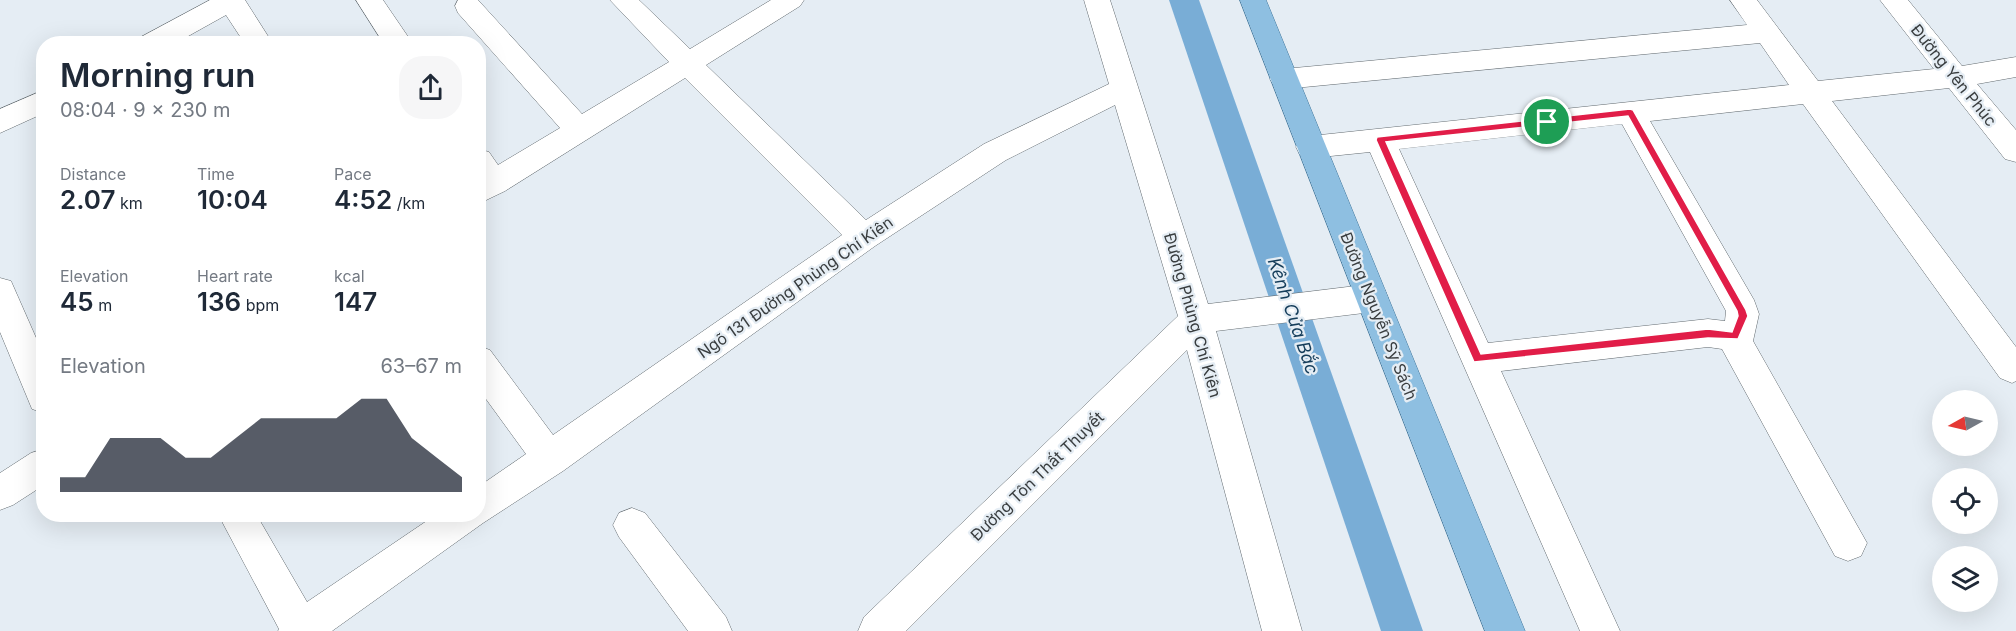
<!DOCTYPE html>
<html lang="en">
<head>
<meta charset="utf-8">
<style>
	:root { --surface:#fff; --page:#f6f6f7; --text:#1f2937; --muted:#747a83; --accent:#111827 }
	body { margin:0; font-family:Inter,sans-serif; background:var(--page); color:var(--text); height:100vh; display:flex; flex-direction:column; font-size:22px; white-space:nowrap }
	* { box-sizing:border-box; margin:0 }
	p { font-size:20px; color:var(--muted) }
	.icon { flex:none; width:33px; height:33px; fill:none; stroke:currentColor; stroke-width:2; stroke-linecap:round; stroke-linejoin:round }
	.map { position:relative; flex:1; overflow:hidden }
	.side { position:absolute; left:36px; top:36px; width:450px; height:486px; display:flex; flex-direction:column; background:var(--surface); border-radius:24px; box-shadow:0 6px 24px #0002 }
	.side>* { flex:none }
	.needle { width:39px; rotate:262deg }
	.buttons { position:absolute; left:1932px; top:390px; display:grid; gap:12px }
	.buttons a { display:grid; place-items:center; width:66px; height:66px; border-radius:50%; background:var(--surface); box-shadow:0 6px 24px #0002; font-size:30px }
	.pin { position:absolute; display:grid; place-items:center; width:51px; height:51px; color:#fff; margin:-26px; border:3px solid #fff; border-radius:50%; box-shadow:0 2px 6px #0007 }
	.round { display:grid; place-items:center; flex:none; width:63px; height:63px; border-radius:24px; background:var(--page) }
	.summary { display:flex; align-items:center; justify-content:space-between; height:102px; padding:0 24px }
	h1 { font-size:33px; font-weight:600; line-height:45px }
	.figures { display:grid; grid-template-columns:repeat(3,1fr); gap:9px; height:102px; padding:6px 24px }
	.figures div { display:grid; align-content:center }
	.figures b { font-size:26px; font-weight:600 }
	.figures small { font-size:16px; font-weight:400 }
	.figures p { font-size:16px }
	.chart { height:168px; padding:12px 24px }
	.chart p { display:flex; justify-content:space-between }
	.chart svg { width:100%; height:108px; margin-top:6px; fill:var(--accent); opacity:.7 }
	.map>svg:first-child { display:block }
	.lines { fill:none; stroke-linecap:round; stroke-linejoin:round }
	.canal { fill:#79add6; fill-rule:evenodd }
	.minor-casing { stroke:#626a6f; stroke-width:1 }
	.major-casing { stroke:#40769b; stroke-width:1 }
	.minor { fill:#fff; fill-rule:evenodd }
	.major { fill:#8ebfe1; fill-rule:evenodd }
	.route { fill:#e11d48; stroke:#fff; stroke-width:1.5; fill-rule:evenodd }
	.labels { text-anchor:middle; stroke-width:4.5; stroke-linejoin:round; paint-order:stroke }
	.street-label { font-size:16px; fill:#393d3f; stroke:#e5edf4 }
	.water-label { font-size:18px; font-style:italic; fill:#153d5a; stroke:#e5edf4 }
</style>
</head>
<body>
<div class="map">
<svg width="2016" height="631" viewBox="0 0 2016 631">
	<rect width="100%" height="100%" fill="#e5edf4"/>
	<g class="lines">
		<path class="canal" d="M1169,0H1199L1423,631H1381Z"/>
		<defs>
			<g id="minor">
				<path d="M210,0H245L273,44H245L226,15L174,44H137L141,37Z"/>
				<path d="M356,0H383L413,44H384Z"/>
				<path d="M458,0H478L582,114L669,62L610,0H639L690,49L771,0H804L800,6L706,65L866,220L984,144L1109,84L1084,0H1110L1208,304L1372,284L1384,288L1388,298L1384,308L1372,312L1216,331L1302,631H1262L1187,350L906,631H858L864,617L1178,316L1115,105L1006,160L875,246L563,471L483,523L332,631H278L279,629L218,514H256L307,602L437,514H478V487L526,454L478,388V346L490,350L553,435L842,235L685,78L505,191L478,204V149L489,152L498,165L560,128L458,13L455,6Z"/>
				<path d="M1730,0H1757L1818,81L1934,69L1880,0H1908L1962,66L2016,57V77L1977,84L2016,130V162L2005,159L1949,88L1832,101L2016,347V381L2012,383L2000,378L1803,104L1650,121L1754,300L1759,314L1753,341L1867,543L1861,556L1848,561L1835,556L1722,349L1708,347L1501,371L1620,631H1580L1370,152L1311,158L1300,155L1296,147L1300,139L1311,136L1789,85L1760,43L1284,89L1274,86L1270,79L1274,72L1284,69L1747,25ZM1622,124L1726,311L1725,321L1708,319L1488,343L1399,149Z"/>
				<path d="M44,90V113L0,133V109Z"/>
				<path d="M0,278L11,281L44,356V413L32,409L0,332Z"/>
				<path d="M44,449V485L13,505L0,510V473L31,453Z"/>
				<path d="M632,508L645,513L726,617L732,631H688L619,537L613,525L619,513Z"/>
			</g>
			<path id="major" d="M1240,0H1266L1525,631H1485Z"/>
		</defs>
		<use href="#minor" class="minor-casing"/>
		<use href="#major" class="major-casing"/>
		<use href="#minor" class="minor"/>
		<use href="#major" class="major"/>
	</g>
	<path class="route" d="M1630,109L1633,110L1746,310L1748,316L1738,339L1708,338L1474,362L1376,140L1377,137ZM1628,116L1737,311L1738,316L1732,332L1708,329L1481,354L1386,142Z"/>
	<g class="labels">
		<g class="street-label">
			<text transform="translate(1954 75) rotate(51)" y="6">Đường Yên Phúc</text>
			<text transform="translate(795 287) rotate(-35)" y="6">Ngõ 131 Đường Phùng Chí Kiên</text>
			<text transform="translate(1193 315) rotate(74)" y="6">Đường Phùng Chí Kiên</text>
			<text transform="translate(1379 316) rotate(68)" y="6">Đường Nguyễn Sỹ Sách</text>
			<text transform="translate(1037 476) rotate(-44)" y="6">Đường Tôn Thất Thuyết</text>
		</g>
		<g class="water-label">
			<text transform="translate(1293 316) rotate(71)" y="6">Kênh Cửa Bắc</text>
		</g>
	</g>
</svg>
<div class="buttons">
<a><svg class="needle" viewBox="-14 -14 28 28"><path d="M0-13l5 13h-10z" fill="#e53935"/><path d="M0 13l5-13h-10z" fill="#747a83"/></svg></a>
<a><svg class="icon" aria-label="locate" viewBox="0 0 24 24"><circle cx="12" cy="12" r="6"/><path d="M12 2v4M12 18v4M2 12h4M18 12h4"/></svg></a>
<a><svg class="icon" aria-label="layers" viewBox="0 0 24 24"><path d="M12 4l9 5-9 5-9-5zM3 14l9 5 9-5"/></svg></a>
</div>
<div class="pin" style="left:1547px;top:122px;background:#1e9e55"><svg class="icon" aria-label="arrive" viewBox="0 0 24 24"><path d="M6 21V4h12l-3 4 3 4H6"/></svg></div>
<section class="side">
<div class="summary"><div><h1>Morning run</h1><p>08:04 · 9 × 230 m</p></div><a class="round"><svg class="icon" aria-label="share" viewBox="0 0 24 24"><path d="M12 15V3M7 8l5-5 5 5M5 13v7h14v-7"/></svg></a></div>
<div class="figures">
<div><p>Distance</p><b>2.07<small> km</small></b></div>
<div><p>Time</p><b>10:04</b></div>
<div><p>Pace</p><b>4:52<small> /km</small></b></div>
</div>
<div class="figures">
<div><p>Elevation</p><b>45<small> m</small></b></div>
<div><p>Heart rate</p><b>136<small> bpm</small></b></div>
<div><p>kcal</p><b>147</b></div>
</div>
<div class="chart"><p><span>Elevation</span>63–67 m</p>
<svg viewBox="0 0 160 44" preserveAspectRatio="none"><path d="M0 44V38L10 38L20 22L30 22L40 22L50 30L60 30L70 22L80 14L90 14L100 14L110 14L120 6L130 6L140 22L150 30L160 38V44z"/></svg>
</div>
</section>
</div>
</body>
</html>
